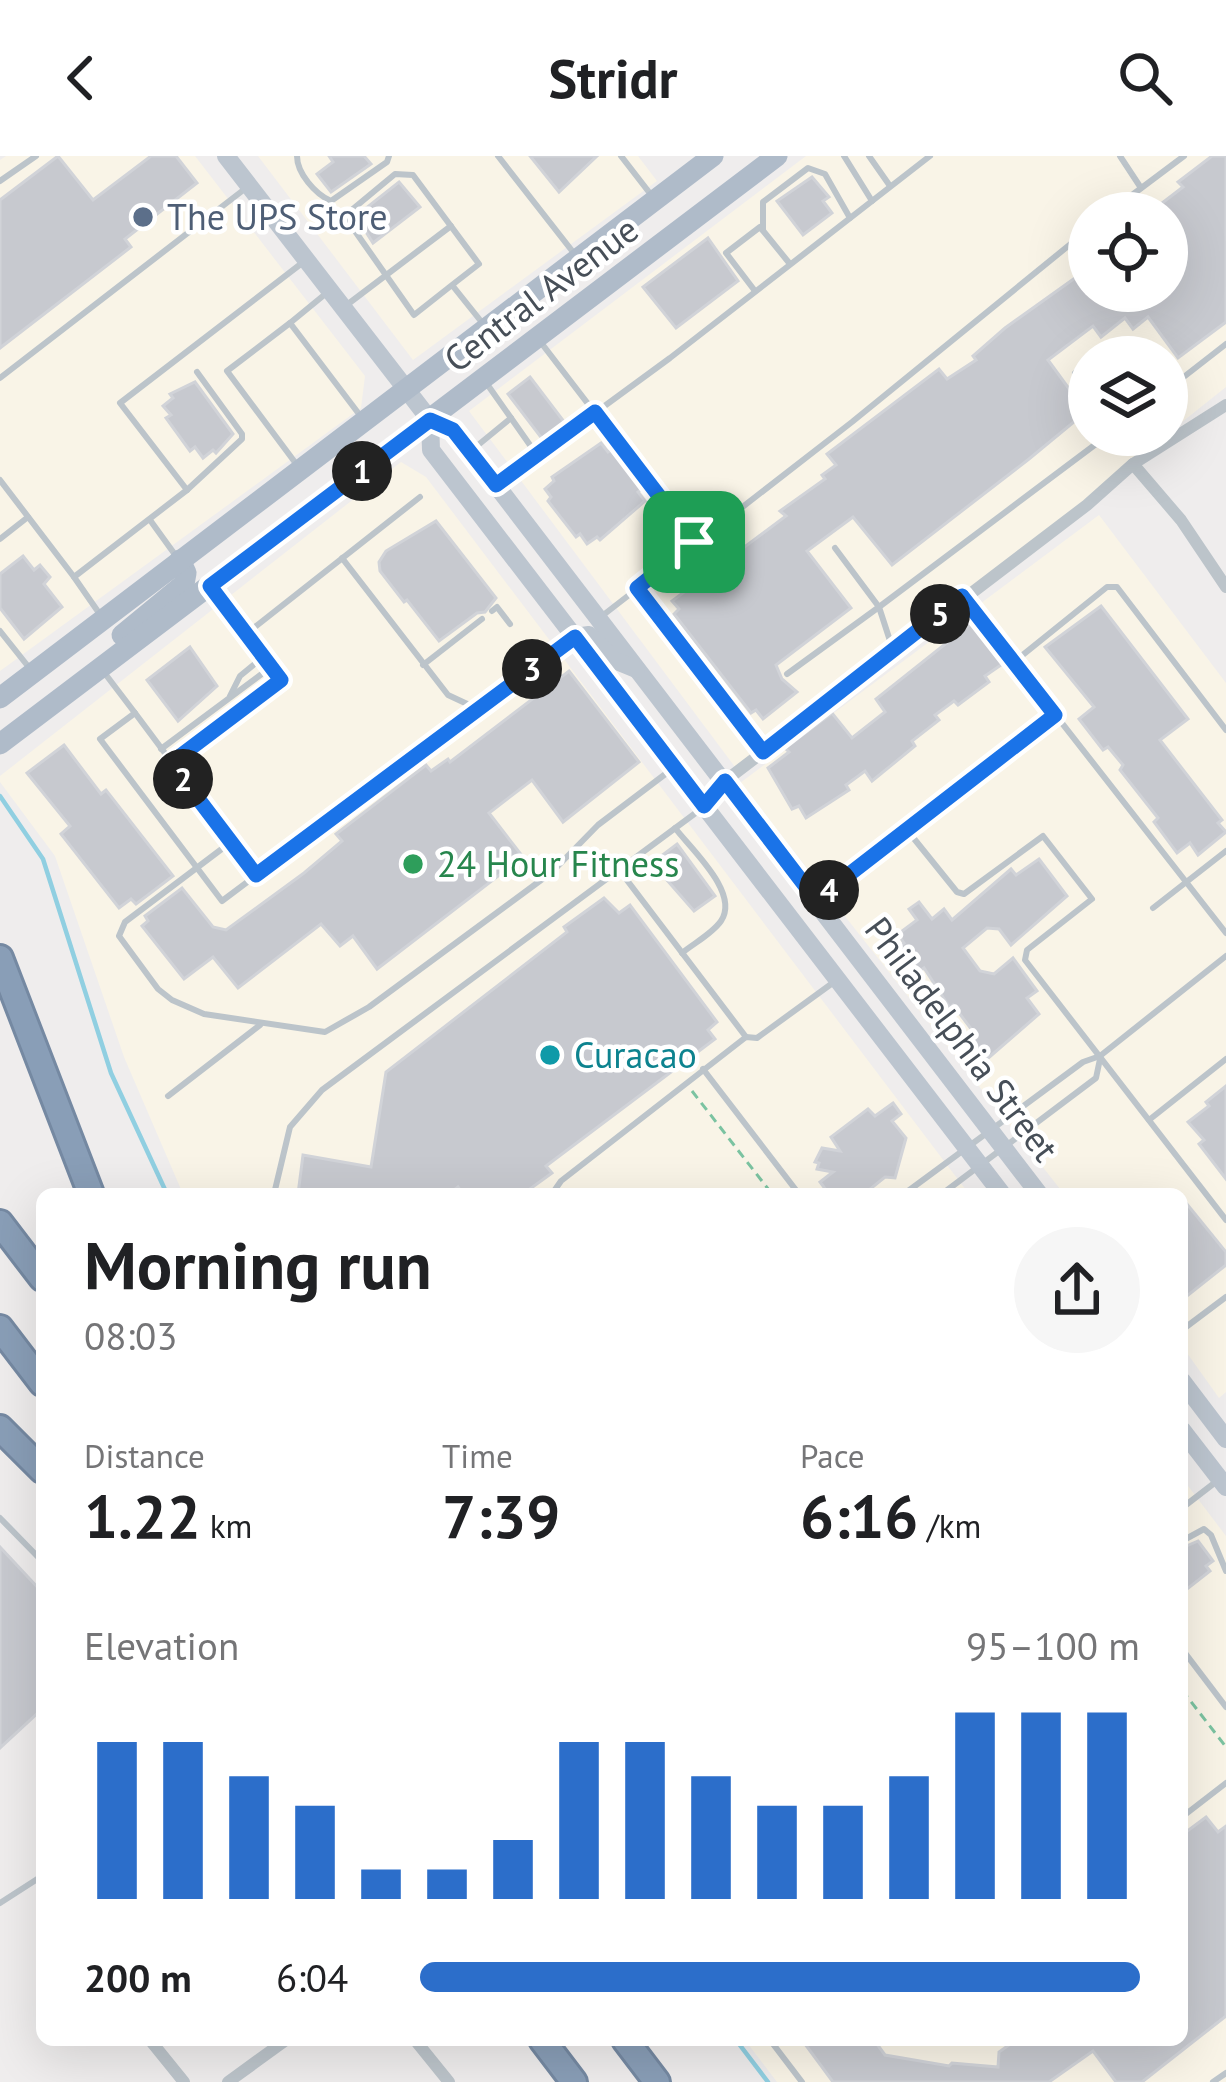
<!DOCTYPE html>
<html lang="en">
<head>
<meta charset="utf-8">
<style>
	:root { --surface:#fff; --page:#f6f6f6; --text:#202124; --muted:#757577; --accent:#2c6eca }
	body { margin:0; font-family:"PT Sans",sans-serif; background:var(--page); color:var(--text); height:100vh; display:flex; flex-direction:column; font-size:45px; white-space:nowrap }
	* { box-sizing:border-box; margin:0 }
	p { font-size:39px; color:var(--muted) }
	.icon { flex:none; width:66px; height:66px; fill:none; stroke:currentColor; stroke-width:2; stroke-linecap:round; stroke-linejoin:round }
	.map { position:relative; flex:1; overflow:hidden }
	.side { position:absolute; left:36px; top:1032px; width:1152px; height:858px; display:flex; flex-direction:column; background:var(--surface); border-radius:18px; box-shadow:0 12px 48px #0002 }
	.side>* { flex:none }
	.buttons { position:absolute; left:1068px; top:36px; display:grid; gap:24px }
	.buttons a { display:grid; place-items:center; width:120px; height:120px; border-radius:50%; background:var(--surface); box-shadow:0 12px 48px #0002; font-size:60px }
	.pin { position:absolute; display:grid; place-items:center; width:102px; height:102px; color:#fff; margin:-51px; border-radius:24px; box-shadow:0 6px 18px #0006 }
	.km { position:absolute; width:60px; height:60px; margin:-30px; border-radius:50%; background:#222; color:#fff; font-size:33px; line-height:60px; text-align:center }
	.round { display:grid; place-items:center; flex:none; width:126px; height:126px; border-radius:63px; background:var(--page) }
	.headline { display:flex; align-items:center; justify-content:space-between; height:204px; padding:0 48px }
	h1 { font-size:66px; font-weight:700; line-height:90px }
	.stats { display:grid; grid-template-columns:repeat(3,1fr); gap:18px; height:204px; padding:12px 48px }
	.stats div { display:grid; align-content:center }
	.stats b { font-size:60px; font-weight:700 }
	.stats small { font-size:33px; font-weight:400 }
	.stats p { font-size:33px }
	.chart { height:336px; padding:24px 48px }
	.chart p { display:flex; justify-content:space-between }
	.chart svg { width:100%; height:216px; margin-top:12px; stroke:var(--accent); stroke-width:6 }
	ul { padding:0 48px; list-style:none; font-size:39px }
	li { display:grid; grid-template-columns:192px 144px 1fr; align-items:center; height:90px }
	li i { height:30px; border-radius:15px; background:var(--accent) }
	header { display:flex; justify-content:space-between; align-items:center; height:156px; padding:0 48px; background:var(--surface); font-size:54px; font-weight:700 }
	.map>svg:first-child { display:block }
	.commercial { fill:#f9f4e7; fill-rule:evenodd }
	.lines { fill:none; stroke-linecap:round; stroke-linejoin:round }
	.stream { stroke:#90cfe1; stroke-width:4.5 }
	.building { fill:#c7c9cf; stroke:#d1d3d8; stroke-width:3 }
	.motorway-casing { stroke:#7589a2; stroke-width:30 }
	.path { stroke:#7bc3a1; stroke-width:3; stroke-dasharray:9 6; stroke-linecap:butt }
	.service { stroke:#bcc4ca; stroke-width:6 }
	.minor { stroke:#bcc4ca; stroke-width:12 }
	.secondary { stroke:#bcc5cf; stroke-width:18 }
	.primary { stroke:#afbbc9; stroke-width:21 }
	.motorway { stroke:#899eb7; stroke-width:24 }
	.route-casing { stroke:#fff; stroke-width:24 }
	.route { stroke:#1a73e8; stroke-width:15 }
	.service-dot { fill:#5c6f8a; stroke:#fff; stroke-width:4.5 }
	.leisure-dot { fill:#2e9e5b; stroke:#fff; stroke-width:4.5 }
	.culture-dot { fill:#0f9aa8; stroke:#fff; stroke-width:4.5 }
	.labels { text-anchor:middle; stroke-width:9; stroke-linejoin:round; paint-order:stroke }
	.service-label { font-size:36px; fill:#4e5e75; stroke:#fff; text-anchor:start }
	.street-label { font-size:36px; fill:#474f58; stroke:#fff }
	.leisure-label { font-size:36px; fill:#27864d; stroke:#fff; text-anchor:start }
	.culture-label { font-size:36px; fill:#0d838f; stroke:#fff; text-anchor:start }
</style>
</head>
<body>
<header><svg class="icon" aria-label="back" viewBox="0 0 24 24"><path d="M15 5l-7 7 7 7"/></svg>Stridr<svg class="icon" aria-label="search" viewBox="0 0 24 24"><circle cx="10" cy="10" r="6"/><path d="M15 15l6 6"/></svg></header>
<div class="map">
<svg width="1226" height="1926" viewBox="0 0 1226 1926">
	<rect width="100%" height="100%" fill="#efeded"/>
	<g class="commercial">
		<path d="M6,0H195L365,220L361,252L0,515V4Z"/>
		<path d="M258,0H638L657,25L413,204Z"/>
		<path d="M806,0H1226V231L1167,278V201H1089V279H1166L741,619L469,255ZM1089,57H1167V135H1089Z"/>
		<path d="M401,306L426,321L969,1038H183L124,901L55,700L0,626V620Z"/>
		<path d="M1099,359L1226,527V1236L1219,1242L1182,1190V1038H1064L740,627Z"/>
		<path d="M1182,1322L1226,1380V1926H777L745,1884H1182Z"/>
	</g>
	<g class="lines">
		<g class="stream">
			<path d="M0,640L43,703L111,917L167,1038"/>
			<path d="M736,1884L768,1926"/>
		</g>
	</g>
	<g class="building">
		<path d="M58,0L93,44L151,0H176L197,27L125,83L131,91L0,192V44Z"/>
		<path d="M329,0H364L371,8L331,36L317,18L333,6Z"/>
		<path d="M530,0H597L559,36Z"/>
		<path d="M1212,0H1226V166L1178,202L1148,161L1133,173L1125,162L1101,181L1093,170L1048,204L1086,256L1029,303L892,409L853,361L807,395L851,452L776,509L782,523L797,536L763,563L756,554L751,557L674,458L679,453L672,445L786,360L780,355L825,323L822,319L836,309L827,298L939,213L947,223L976,204L973,200L1005,172L1089,112V135H1167V57H1149L1183,31L1178,26Z"/>
		<path d="M812,21L829,41L823,45L832,57L803,79L777,45Z"/>
		<path d="M399,26L420,51L373,87L356,60Z"/>
		<path d="M708,82L738,125L676,172L643,131Z"/>
		<path d="M530,221L565,267L543,284L508,238Z"/>
		<path d="M195,226L233,278L216,297L213,294L203,302L195,291L190,295L166,262L171,259L163,250L173,242L170,238Z"/>
		<path d="M601,287L608,296L611,294L642,333L638,336L645,345L600,384L597,381L587,388L580,378L576,381L548,345L551,341L545,333L554,325L552,321Z"/>
		<path d="M436,365L496,442L485,456L477,457L439,485L407,444L404,446L380,415L379,406L386,395Z"/>
		<path d="M23,400L34,414L40,409L50,421L44,428L62,451L24,483L0,452V418Z"/>
		<path d="M1101,450L1188,563L1160,584L1222,664L1218,667L1226,676L1198,699L1190,687L1177,697L1154,666L1158,662L1120,614L1123,609L1108,591L1103,594L1079,563L1094,551L1045,491Z"/>
		<path d="M973,466L1004,507L985,520L989,526L958,549L954,545L935,559L939,564L912,585L915,590L872,625L865,615L846,629L849,634L806,662L799,650L792,653L768,612L789,596L785,592L832,557L852,582L885,556L876,543Z"/>
		<path d="M190,491L217,530L178,565L147,524Z"/>
		<path d="M569,515L639,606L563,666L532,624L489,657L523,701L377,813L353,780L340,790L321,768L238,832L213,801L184,823L142,770L148,765L145,760L182,732L213,771L226,774L304,717L342,685L336,678L426,609L431,615L448,603L450,606Z"/>
		<path d="M64,589L101,638L106,634L173,720L136,748L131,743L119,752L61,678L70,670L27,617Z"/>
		<path d="M677,688L715,740L694,755L652,707Z"/>
		<path d="M1039,703L1067,740L1011,789L999,773L987,772L963,792L980,815L994,818L1013,802L1037,835L1027,842L1039,858L986,904L969,882L975,878L953,849L950,852L924,812L917,817L897,792L904,787L898,778L917,764L909,753L919,746L932,763L944,753L952,764L1011,713L1016,719Z"/>
		<path d="M604,742L619,757L630,749L717,866L708,874L715,883L546,1010L552,1017L523,1038H463L458,1031L449,1038H298L303,999L371,1011L386,916L567,776L564,771Z"/>
		<path d="M1226,930V1023L1199,988L1204,984L1188,966L1209,950L1206,946Z"/>
		<path d="M893,947L901,958L892,965L906,982L895,1022L885,1021L864,1038H829L820,1026L833,1016L817,1013L819,1007L815,1006L822,992L840,995L831,981L868,953L875,960Z"/>
		<path d="M1182,1042L1226,1096V1109L1182,1144Z"/>
		<path d="M1198,1385L1213,1405L1206,1410L1210,1415L1182,1437V1392Z"/>
		<path d="M0,1391L42,1436V1553L0,1592Z"/>
		<path d="M1206,1661L1218,1676L1226,1670V1860L1142,1926H1116L1093,1895L1049,1926H833L802,1884H874L885,1899L949,1910L952,1907L998,1911L999,1896L1016,1884H1182V1679Z"/>
	</g>
	<g class="lines">
		<defs>
			<g id="motorway">
				<path d="M0,802L91,1038"/>
				<path d="M0,1067L42,1122"/>
				<path d="M0,1172L42,1227"/>
				<path d="M0,1272L42,1314"/>
				<path d="M542,1884L574,1926"/>
				<path d="M625,1884L657,1926"/>
			</g>
		</defs>
		<use href="#motorway" class="motorway-casing"/>
		<g class="path">
			<path d="M692,935L772,1038"/>
			<path d="M1182,1534L1226,1591"/>
		</g>
		<g class="service">
			<path d="M297,0C297,17 315,38 331,45L387,6L389,0"/>
			<path d="M498,0L573,96"/>
			<path d="M621,0L652,40"/>
			<path d="M844,0L872,45"/>
			<path d="M869,0L890,30"/>
			<path d="M1120,0L1141,32"/>
			<path d="M0,25L36,0"/>
			<path d="M1108,57L1184,0"/>
			<path d="M763,74V46L808,12L825,18L850,62"/>
			<path d="M452,129L414,159L350,68L348,57L395,18L413,19L479,108L452,129L484,169"/>
			<path d="M755,135L726,97L760,71L790,108"/>
			<path d="M348,148L451,70"/>
			<path d="M290,167L329,135"/>
			<path d="M539,184L694,386"/>
			<path d="M1094,201L1132,187L1146,201"/>
			<path d="M1089,206L1075,217L1089,235"/>
			<path d="M0,222L246,32"/>
			<path d="M487,228L537,299"/>
			<path d="M1167,234L1226,188"/>
			<path d="M472,294L511,262"/>
			<path d="M297,309L227,215L290,167L362,262"/>
			<path d="M0,324L74,421L187,334L242,283V278L197,216"/>
			<path d="M498,328L670,202L930,0"/>
			<path d="M187,334L120,247L306,104"/>
			<path d="M150,364L176,400"/>
			<path d="M0,383L28,361"/>
			<path d="M342,402L448,539L478,553"/>
			<path d="M74,421L99,457"/>
			<path d="M637,432L763,595"/>
			<path d="M965,443L1226,777"/>
			<path d="M492,455L497,451L510,468"/>
			<path d="M602,460L852,266L1089,73"/>
			<path d="M0,475L31,514"/>
			<path d="M246,478L420,341"/>
			<path d="M893,494L879,451L1108,279"/>
			<path d="M1014,506L1107,431H1117L1226,574"/>
			<path d="M423,509L482,463"/>
			<path d="M103,515L135,557L100,583L222,745L572,483"/>
			<path d="M787,518L879,451L835,392"/>
			<path d="M230,540L240,520L263,501"/>
			<path d="M135,557L256,719"/>
			<path d="M161,593L271,511"/>
			<path d="M171,607L281,524L214,436"/>
			<path d="M675,672C692,694 740,737 721,765C712,778 694,787 682,797"/>
			<path d="M907,674L957,736L964,738L1043,680L1092,743L1027,794L1025,804L1226,1064"/>
			<path d="M231,686L125,766L119,780L158,833L172,844L204,858L325,876L369,851L552,716L598,669L672,613"/>
			<path d="M620,715L746,881"/>
			<path d="M819,742L1055,559"/>
			<path d="M1153,752L1226,695"/>
			<path d="M703,913L799,1038"/>
			<path d="M168,940L260,869"/>
			<path d="M1149,964L1226,903"/>
			<path d="M274,1038L290,971L322,934L701,653"/>
			<path d="M552,1038L561,1025L746,881L757,882L834,826"/>
			<path d="M904,1038L1083,906L1100,900L1226,800"/>
			<path d="M942,1038L1096,922L1100,903"/>
			<path d="M1182,1174L1226,1141"/>
			<path d="M1182,1352L1217,1325"/>
			<path d="M0,1362L42,1405"/>
			<path d="M1182,1385L1204,1373L1211,1379L1226,1415"/>
			<path d="M1182,1493L1226,1551"/>
			<path d="M1182,1661L1226,1627"/>
			<path d="M0,1747L42,1720"/>
			<path d="M770,1884L802,1926"/>
			<path d="M1213,1926L1226,1917"/>
		</g>
		<g class="minor">
			<path d="M1133,308L1181,364L1226,431"/>
			<path d="M704,650L725,625L1087,349L1133,308L1226,249"/>
			<path d="M150,1884L184,1926"/>
			<path d="M415,1884L449,1926"/>
			<path d="M228,1926L286,1884"/>
		</g>
		<g class="secondary">
			<path d="M226,0L430,264L453,274L470,295L1039,1038"/>
			<path d="M430,264L431,294L1002,1038"/>
			<path d="M575,481L589,479L614,504L636,513"/>
			<path d="M1182,1225L1226,1283"/>
			<path d="M1182,1274L1226,1331"/>
		</g>
		<g class="primary">
			<path d="M122,479L184,428L186,417L180,404"/>
			<path d="M0,542L713,0"/>
			<path d="M0,588L777,0"/>
		</g>
		<use href="#motorway" class="motorway"/>
	</g>
	<g class="lines">
		<defs>
			<path id="route" d="M595,256L694,386L637,432L763,596L962,440L1055,559L816,744L725,625L704,650L575,481L256,719L171,607L281,524L210,430L430,264L453,274L496,329Z"/>
		</defs>
		<use href="#route" class="route-casing"/>
		<use href="#route" class="route"/>
	</g>
	<circle class="service-dot" cx="143" cy="61" r="12"/>
	<circle class="leisure-dot" cx="413" cy="708" r="12"/>
	<circle class="culture-dot" cx="550" cy="899" r="12"/>
	<g class="labels">
		<g class="service-label">
			<text x="167" y="74">The UPS Store</text>
		</g>
		<g class="street-label">
			<text transform="translate(541 138) rotate(-37)" y="13">Central Avenue</text>
			<text transform="translate(962 883) rotate(53)" y="13">Philadelphia Street</text>
		</g>
		<g class="leisure-label">
			<text x="437" y="721">24 Hour Fitness</text>
		</g>
		<g class="culture-label">
			<text x="574" y="912">Curacao</text>
		</g>
	</g>
</svg>
<div class="buttons">
<a><svg class="icon" aria-label="locate" viewBox="0 0 24 24"><circle cx="12" cy="12" r="6"/><path d="M12 2v4M12 18v4M2 12h4M18 12h4"/></svg></a>
<a><svg class="icon" aria-label="layers" viewBox="0 0 24 24"><path d="M12 4l9 5-9 5-9-5zM3 14l9 5 9-5"/></svg></a>
</div>
<div class="pin" style="left:694px;top:386px;background:#1e9e55"><svg class="icon" aria-label="arrive" viewBox="0 0 24 24"><path d="M6 21V4h12l-3 4 3 4H6"/></svg></div>
<b class="km" style="left:362px;top:315px">1</b>
<b class="km" style="left:183px;top:623px">2</b>
<b class="km" style="left:532px;top:513px">3</b>
<b class="km" style="left:829px;top:734px">4</b>
<b class="km" style="left:940px;top:458px">5</b>
<section class="side">
<div class="headline"><div><h1>Morning run</h1><p>08:03</p></div><a class="round"><svg class="icon" aria-label="share" viewBox="0 0 24 24"><path d="M12 15V3M7 8l5-5 5 5M5 13v7h14v-7"/></svg></a></div>
<div class="stats">
<div><p>Distance</p><b>1.22<small> km</small></b></div>
<div><p>Time</p><b>7:39</b></div>
<div><p>Pace</p><b>6:16<small> /km</small></b></div>
</div>
<div class="chart"><p><span>Elevation</span>95–100 m</p>
<svg viewBox="0 0 160 44" preserveAspectRatio="none"><path d="M5 44V12M15 44V12M25 44V19M35 44V25M45 44V38M55 44V38M65 44V32M75 44V12M85 44V12M95 44V19M105 44V25M115 44V25M125 44V19M135 44V6M145 44V6M155 44V6"/></svg>
</div>
<ul>
<li><b>200 m</b>6:04<i style="width:100%"></i></li>
</ul>
</section>
</div>
</body>
</html>
